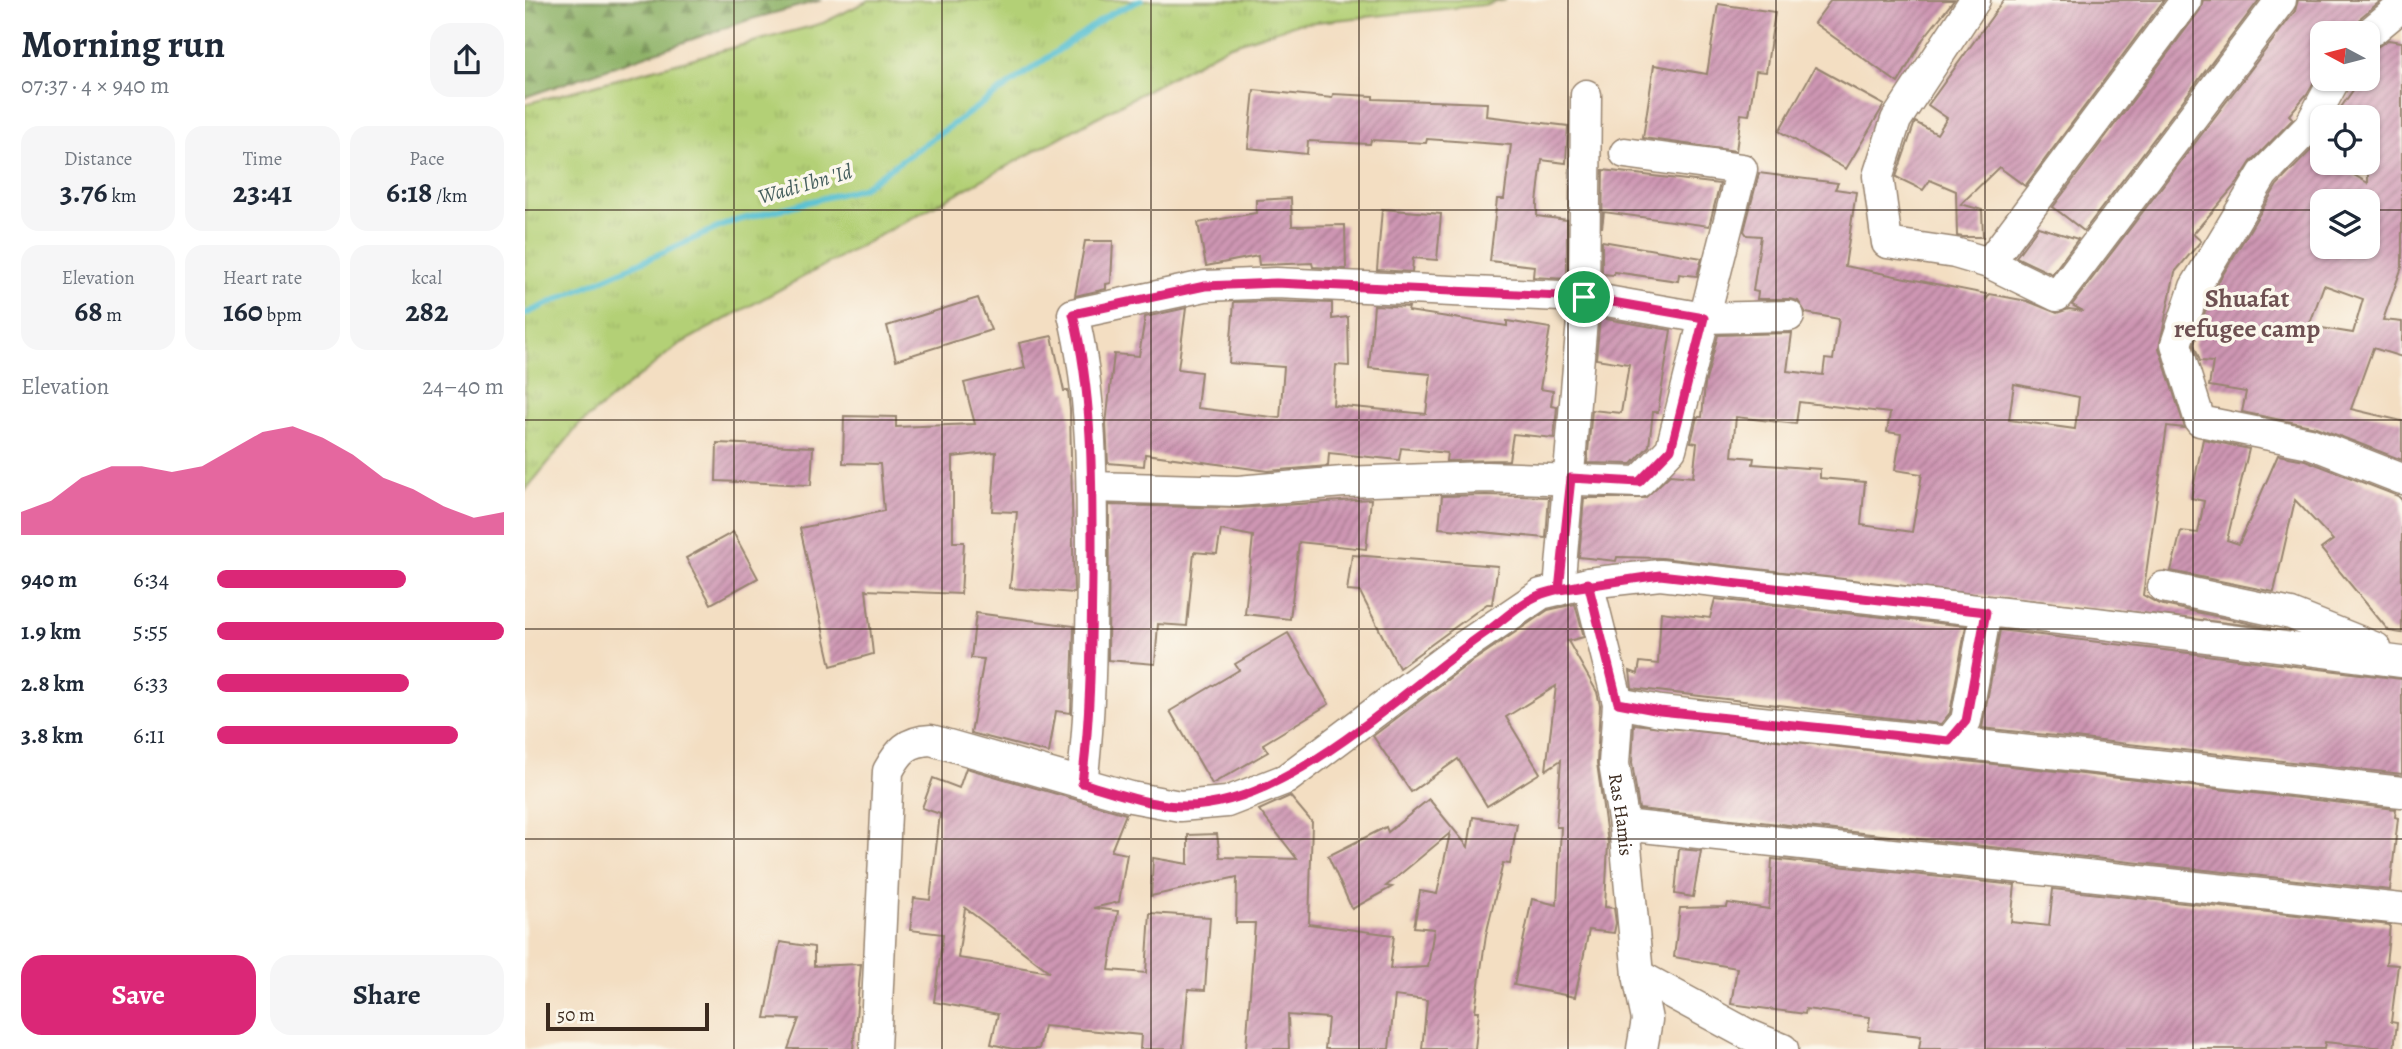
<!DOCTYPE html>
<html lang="en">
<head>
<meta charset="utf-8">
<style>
	:root { --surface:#fff; --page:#f6f6f7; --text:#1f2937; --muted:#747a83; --accent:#db2777 }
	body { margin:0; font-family:Alegreya,serif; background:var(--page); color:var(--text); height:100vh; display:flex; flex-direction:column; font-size:26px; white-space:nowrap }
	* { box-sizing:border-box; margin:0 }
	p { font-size:23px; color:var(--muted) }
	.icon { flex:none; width:38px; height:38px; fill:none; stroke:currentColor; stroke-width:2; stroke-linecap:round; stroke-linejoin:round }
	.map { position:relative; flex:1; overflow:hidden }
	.sheet { display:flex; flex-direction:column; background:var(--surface); width:525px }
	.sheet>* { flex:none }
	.needle { width:46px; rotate:277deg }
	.fabs { position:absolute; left:1785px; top:21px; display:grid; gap:14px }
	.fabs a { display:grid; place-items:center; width:70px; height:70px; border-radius:14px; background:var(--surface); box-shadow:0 2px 5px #0004; font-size:35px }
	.scale { position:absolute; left:21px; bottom:18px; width:163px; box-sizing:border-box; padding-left:7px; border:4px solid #3b2a1e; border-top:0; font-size:19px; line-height:24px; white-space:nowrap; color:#3b2a1e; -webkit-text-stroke:5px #fbf7ec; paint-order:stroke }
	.pin { position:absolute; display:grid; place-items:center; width:60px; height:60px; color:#fff; margin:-30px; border:4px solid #fff; border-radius:50%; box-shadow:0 2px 7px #0007 }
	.round { display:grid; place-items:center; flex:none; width:74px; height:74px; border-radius:21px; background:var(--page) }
	.headline { display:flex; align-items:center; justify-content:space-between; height:119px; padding:0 21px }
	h1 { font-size:38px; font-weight:700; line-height:52px }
	.stats { display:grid; grid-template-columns:repeat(3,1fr); gap:10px; height:119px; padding:7px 21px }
	.stats div { display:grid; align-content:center; border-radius:18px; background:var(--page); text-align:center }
	.stats b { font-size:30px; font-weight:700 }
	.stats small { font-size:19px; font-weight:400 }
	.stats p { font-size:19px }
	.chart { height:196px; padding:14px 21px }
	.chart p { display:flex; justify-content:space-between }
	.chart svg { width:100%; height:126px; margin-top:7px; fill:var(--accent); opacity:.7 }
	.action { display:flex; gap:14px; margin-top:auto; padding:14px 21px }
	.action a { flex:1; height:80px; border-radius:21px; background:var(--accent); color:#fff; font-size:28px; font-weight:700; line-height:80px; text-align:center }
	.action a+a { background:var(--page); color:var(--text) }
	ul { padding:0 21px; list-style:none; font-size:23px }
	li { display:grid; grid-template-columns:112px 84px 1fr; align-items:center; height:52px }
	li i { height:18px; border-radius:9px; background:var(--accent) }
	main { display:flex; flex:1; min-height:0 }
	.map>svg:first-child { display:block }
	.grass { fill:url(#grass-tufts); stroke:#777d4a; stroke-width:2 }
	.forest { fill:url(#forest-firs); stroke:#646e42; stroke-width:2 }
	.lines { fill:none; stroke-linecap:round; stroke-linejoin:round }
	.stream { stroke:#57c0d2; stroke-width:6 }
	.building { fill:url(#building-hatch); fill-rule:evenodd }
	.minor-casing { stroke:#978470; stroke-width:33 }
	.minor { stroke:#fff; stroke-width:30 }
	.route-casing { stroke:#fff; stroke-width:14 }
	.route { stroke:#db2777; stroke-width:9 }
	.grid { fill:none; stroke:#3b2a1e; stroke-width:2; stroke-opacity:0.55 }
	.labels { text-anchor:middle; stroke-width:7; stroke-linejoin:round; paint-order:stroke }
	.street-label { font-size:19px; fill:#3b2a1e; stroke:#fbf7ec }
	.water-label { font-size:21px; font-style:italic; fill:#455e5d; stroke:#fbf7ec }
	.district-label { font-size:26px; font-weight:bold; fill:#6e5052; stroke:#fbf7ec }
</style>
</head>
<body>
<main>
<section class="sheet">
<div class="headline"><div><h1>Morning run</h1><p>07:37 · 4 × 940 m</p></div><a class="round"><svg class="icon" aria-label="share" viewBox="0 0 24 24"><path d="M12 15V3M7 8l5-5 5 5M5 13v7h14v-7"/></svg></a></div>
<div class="stats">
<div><p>Distance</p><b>3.76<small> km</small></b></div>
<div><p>Time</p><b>23:41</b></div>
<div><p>Pace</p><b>6:18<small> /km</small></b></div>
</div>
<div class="stats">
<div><p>Elevation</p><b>68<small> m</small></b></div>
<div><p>Heart rate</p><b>160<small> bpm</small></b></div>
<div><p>kcal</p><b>282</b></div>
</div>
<div class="chart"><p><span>Elevation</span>24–40 m</p>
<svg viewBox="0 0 160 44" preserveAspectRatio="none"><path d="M0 44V36L10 32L20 24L30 20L40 20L50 22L60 20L70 14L80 8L90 6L100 10L110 16L120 24L130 28L140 34L150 38L160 36V44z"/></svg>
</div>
<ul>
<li><b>940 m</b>6:34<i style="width:66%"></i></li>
<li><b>1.9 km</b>5:55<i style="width:100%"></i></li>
<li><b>2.8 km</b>6:33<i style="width:67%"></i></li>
<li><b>3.8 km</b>6:11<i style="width:84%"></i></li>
</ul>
<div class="action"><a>Save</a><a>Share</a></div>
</section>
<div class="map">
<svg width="1877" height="1049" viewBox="0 0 1877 1049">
	<defs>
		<pattern id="grass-tufts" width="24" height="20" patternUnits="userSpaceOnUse" patternTransform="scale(1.75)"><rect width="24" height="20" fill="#b3d076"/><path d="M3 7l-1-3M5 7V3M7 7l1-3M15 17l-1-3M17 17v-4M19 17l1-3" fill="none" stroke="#9bb366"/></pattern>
		<pattern id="forest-firs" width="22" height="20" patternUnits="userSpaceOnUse" patternTransform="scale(1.75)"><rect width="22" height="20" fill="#8eb267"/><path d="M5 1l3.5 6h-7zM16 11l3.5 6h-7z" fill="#759154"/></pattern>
		<pattern id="building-hatch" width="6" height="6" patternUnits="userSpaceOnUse" patternTransform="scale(1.75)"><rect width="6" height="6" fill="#ce96b3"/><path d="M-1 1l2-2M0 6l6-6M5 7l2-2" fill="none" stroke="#a87b91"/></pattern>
	</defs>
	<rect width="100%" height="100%" fill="#fbf7ec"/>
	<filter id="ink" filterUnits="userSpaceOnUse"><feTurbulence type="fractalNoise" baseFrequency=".0143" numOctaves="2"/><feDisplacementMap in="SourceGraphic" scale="14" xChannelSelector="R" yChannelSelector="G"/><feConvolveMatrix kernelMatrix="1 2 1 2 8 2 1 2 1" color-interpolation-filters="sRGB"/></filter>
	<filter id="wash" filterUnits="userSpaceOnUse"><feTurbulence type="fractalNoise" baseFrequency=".00686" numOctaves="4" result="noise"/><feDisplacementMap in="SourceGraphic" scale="28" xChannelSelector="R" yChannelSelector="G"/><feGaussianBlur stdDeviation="1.57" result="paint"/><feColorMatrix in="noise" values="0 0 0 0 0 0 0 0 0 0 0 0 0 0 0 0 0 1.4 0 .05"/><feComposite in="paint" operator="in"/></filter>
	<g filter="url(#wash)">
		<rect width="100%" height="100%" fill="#f3dec2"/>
		<path class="grass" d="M344,0H981L958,5L771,24L703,46L153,345L54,425L0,491V104L298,23Z"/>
		<path class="forest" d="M0,0H297L223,20L0,97Z"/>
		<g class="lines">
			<path class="stream" d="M0,314L206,222L337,188L585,14L616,0"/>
		</g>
		<g id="blocks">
			<g class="building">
				<path d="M1306,0H1429L1398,39L1373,83L1289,23Z"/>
				<path d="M1479,0H1639L1500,186L1474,167L1436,204L1457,210L1458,237H1438L1432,236L1431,191L1405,180L1398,190L1371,177L1390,122L1412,134L1422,118L1403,105Z"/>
				<path d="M1678,0H1734L1559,231L1528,207L1675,10Z"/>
				<path d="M1773,0H1857L1836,17L1831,33H1797V68L1782,94L1764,115L1768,119L1726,162L1713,182L1668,234L1676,241L1650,272L1634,348L1660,428L1642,426L1618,595L1634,604L1746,628L1137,558L1092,557L1091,561L1054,557L1059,498H1120L1145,475L1168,477L1172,443L1166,442L1172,417H1177L1180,384L1193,335L1267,333L1262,371L1298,375L1300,359L1308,360L1314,319L1281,313L1273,301L1264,299H1232L1233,292L1228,291L1236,236L1222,235L1219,231L1234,173L1313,183L1310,189L1331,192L1320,266L1461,294V300L1465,294L1502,301L1532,313L1544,309L1558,311L1547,305L1770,11ZM1489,384L1554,397L1550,429L1484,420ZM1274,402L1365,413L1362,432L1376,434L1370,470L1397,474L1387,532L1336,525L1340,482L1295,478V469L1228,464L1229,458L1207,456L1211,417L1271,424Z"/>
				<path d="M1193,4L1250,12L1241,72L1231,71L1224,115L1216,114L1211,151L1118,138L1129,65L1182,74Z"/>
				<path d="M1863,40L1877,42V267L1858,320L1877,322V357L1848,348L1826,409L1877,421V460L1791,427L1717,412L1721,392L1684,386L1688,362L1675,361L1669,344L1686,294L1752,185L1794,142L1797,145V163H1808L1843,183V117H1809L1836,79H1843V47H1852ZM1797,201H1843V247H1797V233L1788,230L1797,214ZM1799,285L1838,299L1828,333L1784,326Z"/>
				<path d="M1290,67L1359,105L1321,169L1254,131Z"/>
				<path d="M729,90L807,98L808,94L848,96V99L962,103L961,116L1043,126L1041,163L1017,160L1012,203V216L1042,220V279L1008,277L1009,266L965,261L972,199H979L986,145L902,139L901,143L846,140L845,144L783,141L782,154L723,148Z"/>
				<path d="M1078,170L1195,184L1184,226L1079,212L1077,228Z"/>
				<path d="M766,198L767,226L820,225L821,269L788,267L787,263L734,265L733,256L681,266L673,223L731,213V200Z"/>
				<path d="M857,209L916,214L912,260L888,258L887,272L852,270Z"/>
				<path d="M1513,227L1553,239L1527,274L1491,257Z"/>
				<path d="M560,241H588L586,283L581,284V289L550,296Z"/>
				<path d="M1077,241L1177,258L1172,276L1154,274L1153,281L1089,272V275L1077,274Z"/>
				<path d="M453,298L466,330L371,360L362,326Z"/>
				<path d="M748,301L807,303V319L823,317L824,366L811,365L808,405L901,414L906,374L844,368L849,305L884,307L883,311L982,326V321L1025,328L1015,389L1028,391L1026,406L1032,407L1029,438L988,434L984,460L921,461L922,453L876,448L874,460L804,453L803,466L743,471L620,454L619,466L583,463L581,424L589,354L614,356L620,317L661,308L653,369L676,372L672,408L755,418L759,367L704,363L709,302Z"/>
				<path d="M1075,318L1146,330L1133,412H1128L1124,446L1107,464L1062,463L1067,410L1096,413L1104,364L1071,359Z"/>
				<path d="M527,336L539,391H543L545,410L549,593L485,588L492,512L467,511L471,452L428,457V542H439L436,594L341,590L348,654L306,666L275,528L359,511L355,464L318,463L319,416L371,417V427L450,424L439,383L500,368L494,343Z"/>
				<path d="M1678,439L1724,449L1702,540L1714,544L1753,455L1780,460L1873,496L1877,500V633L1864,631L1796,549L1808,540L1770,500L1749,592L1646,571L1656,531L1673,533L1679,501L1666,498Z"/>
				<path d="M192,443L288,447L286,485L191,481Z"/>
				<path d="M961,495L1024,497L1021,538L914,528L917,496Z"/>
				<path d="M846,499L841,549L774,542L765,619L720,614L728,536L696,530L692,554L669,552L662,626L633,624L630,664L583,660L584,505L713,508Z"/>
				<path d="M208,532L233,578L186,604L161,558Z"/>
				<path d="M827,555L973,566L967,604H962L874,668L835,592L822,591Z"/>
				<path d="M1190,599L1441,626L1425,713L1416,724L1107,688L1105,671L1113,674L1115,662L1133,664L1136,612L1185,618Z"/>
				<path d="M1050,604L1059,637L1043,641L1072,692L1075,705L1072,763L1083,843L1080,907L1089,908L1091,923L1089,933L1064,930L1050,997L989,985L1007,899L1032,905L1036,827H1031L1036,760L1021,770L1031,686L981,717L1015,773L962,806L933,759L886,792L848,736L939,667L1023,610Z"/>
				<path d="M451,613L549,626L546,713L531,711L524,753L446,733L459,659L446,658Z"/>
				<path d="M1475,630L1877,679V774L1457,728Z"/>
				<path d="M763,633L804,704L738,744L743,752L687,784L645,711L714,670L710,664Z"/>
				<path d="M1109,724L1871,809L1870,817L1873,818L1865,890L1114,809L1107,763Z"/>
				<path d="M441,768L601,814L586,851L602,854L594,902L568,908L593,911L584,970L621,973L625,913L685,917L680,990L663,989L658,1049H615L616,1035L519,1026L514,1049H488L466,1044L473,1014L409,1002L418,934L385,930L389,898L405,900L415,814L397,808L408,778L434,788ZM440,908L525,972L433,958Z"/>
				<path d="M765,796L787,822L784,924L869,935L865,969L903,967L909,929L889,927L895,891L912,894L925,833L861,886L867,887L827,909L803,856L861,827L863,832L904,799L943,847L948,817L992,824L985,864L978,863L961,935L950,1011H954L950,1049H897L902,1000L870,996L864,1049H800L803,1018L763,1015L764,1049H721L730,923H711L712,877L626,896L628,858L663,864V835L692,834L695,857L772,859L734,810Z"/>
				<path d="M1154,849L1176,851L1168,897L1150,894Z"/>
				<path d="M1247,859L1490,885L1486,922L1524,926L1528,889L1865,925L1861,964L1873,965L1866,1022L1872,1023L1869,1049L1800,1042L1799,1049H1394L1396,1036L1343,1030L1345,1017L1281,1009L1280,1014L1206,1004L1212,968L1149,957L1155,908L1202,907L1203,903L1244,909Z"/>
				<path d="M255,942L289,947V966L336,964L328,1049H263L274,1019L240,1018Z"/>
			</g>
		</g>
	</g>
	<g filter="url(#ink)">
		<use href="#blocks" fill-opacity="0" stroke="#978470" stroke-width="2"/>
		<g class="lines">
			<defs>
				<g id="minor">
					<path d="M1450,0L1371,120L1353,176L1362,243L1430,253L1464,263L1661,0"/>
					<path d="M1848,30L1877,6"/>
					<path d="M1810,79L1784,127L1738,174L1670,287L1651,344L1675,421L1785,443L1877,479"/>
					<path d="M1464,263L1532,296L1756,0"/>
					<path d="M567,487L713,491L818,482L961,477L1114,482L1146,449L1217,169L1100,153"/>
					<path id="s1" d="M1063,583L1093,703L1089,764L1099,825L1113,975L1122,1020L1117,1049"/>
					<path d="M1638,587L1766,614L1851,648"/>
					<path d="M1034,590L1059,297L1061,95"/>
					<path d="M1093,703L1135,711L1424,742L1441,721L1461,612"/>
					<path d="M1424,742L1877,792"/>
					<path d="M557,783C566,712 566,641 567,569C567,485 568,396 548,314L680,286L751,283L1059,297L1179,318L1264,316"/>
					<path d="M1099,825L1876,909"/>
					<path d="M1113,975L1220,1033L1258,1049"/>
					<path d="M350,1049L363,771C374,751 382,741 406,740L606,797L655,806L702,802L761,779L929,653L1016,594L1063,583L1135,575L1571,623L1877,662"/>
				</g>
			</defs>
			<use href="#minor" class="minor-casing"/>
			<use href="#minor" class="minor"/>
		</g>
	</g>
	<g class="lines" filter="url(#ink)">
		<defs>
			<path id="route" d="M1059,297L751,283L680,286L548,314C569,398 567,489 567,575C566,644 566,714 557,783C588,792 623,805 655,806C763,810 878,688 964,630C980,618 998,601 1017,594C1031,589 1048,587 1063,583L1093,703L1135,711L1424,741L1441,721L1461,612L1135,575L1034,590L1046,478L1114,482L1146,449L1179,318L1059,297"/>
		</defs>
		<use href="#route" class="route-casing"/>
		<use href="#route" class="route"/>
	</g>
	<path class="grid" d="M209,0V1049M417,0V1049M626,0V1049M834,0V1049M1043,0V1049M1251,0V1049M1460,0V1049M1668,0V1049M0,210H1797M1843,210H1877M0,420H1877M0,629H1877M0,839H1877"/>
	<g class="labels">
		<g class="street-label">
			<text dy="7" stroke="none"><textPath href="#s1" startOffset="236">Ras Hamis</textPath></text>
		</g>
		<g class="water-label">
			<text transform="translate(280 184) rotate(-16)" y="7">Wadi Ibn 'Id</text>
		</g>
		<g class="district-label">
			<text x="1722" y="307">Shuafat<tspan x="1722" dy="30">refugee camp</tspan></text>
		</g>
	</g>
</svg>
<div class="fabs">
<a><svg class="needle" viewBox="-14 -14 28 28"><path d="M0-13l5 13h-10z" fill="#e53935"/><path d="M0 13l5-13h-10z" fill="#747a83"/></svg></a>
<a><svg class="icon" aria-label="locate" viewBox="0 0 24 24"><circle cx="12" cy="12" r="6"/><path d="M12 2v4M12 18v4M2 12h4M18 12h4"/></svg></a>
<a><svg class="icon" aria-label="layers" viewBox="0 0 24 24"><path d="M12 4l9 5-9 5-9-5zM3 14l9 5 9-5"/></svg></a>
</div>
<div class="scale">50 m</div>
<div class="pin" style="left:1059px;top:297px;background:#1e9e55"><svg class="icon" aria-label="arrive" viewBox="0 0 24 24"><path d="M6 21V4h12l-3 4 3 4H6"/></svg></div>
</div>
</main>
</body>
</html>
